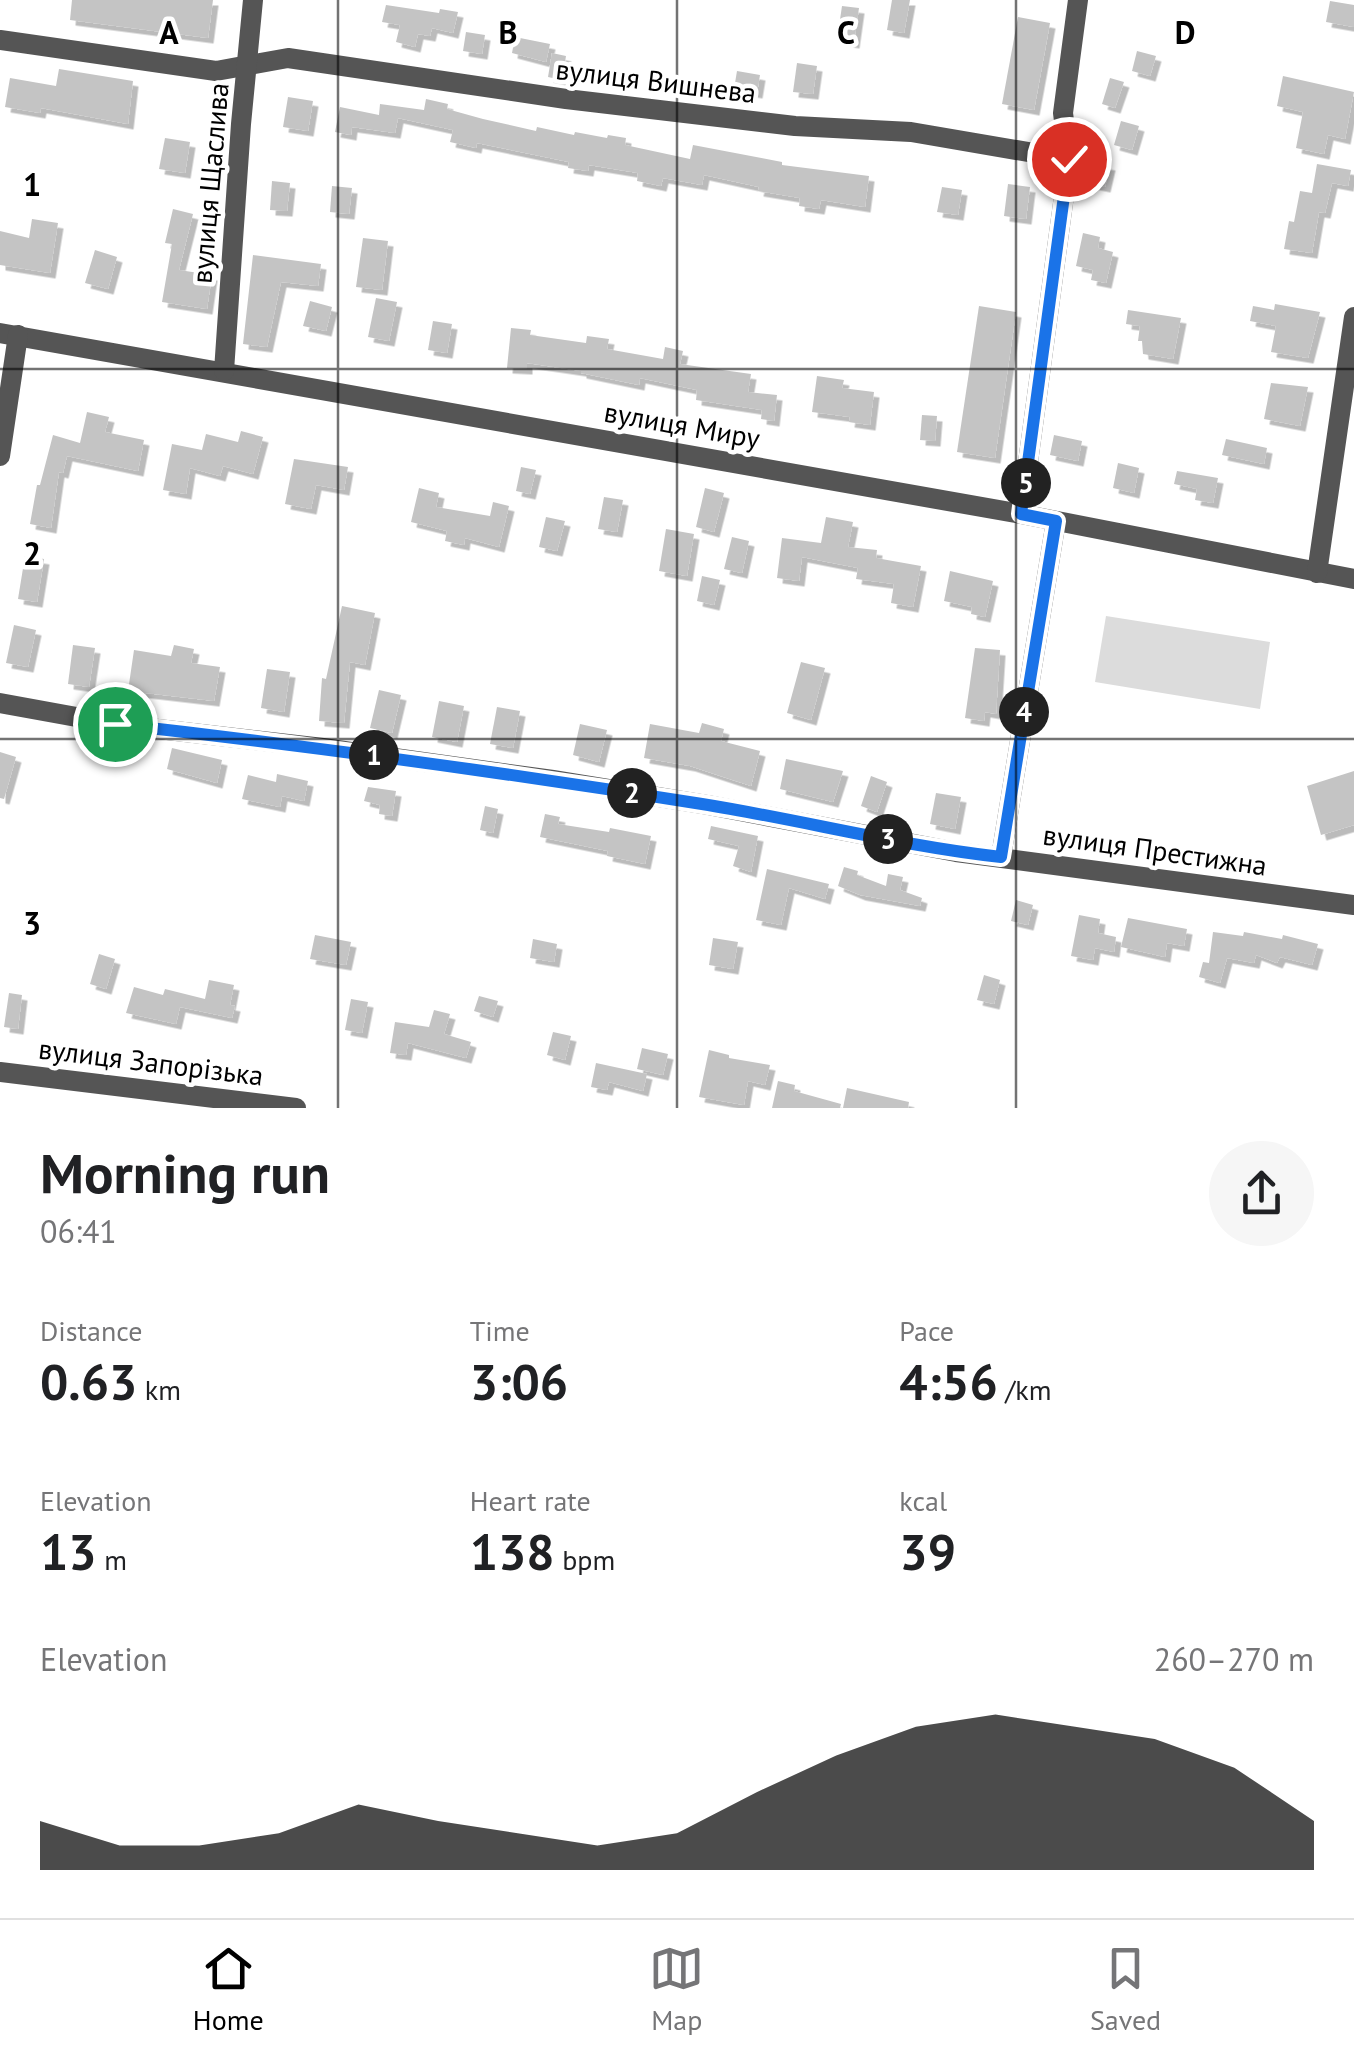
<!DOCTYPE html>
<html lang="en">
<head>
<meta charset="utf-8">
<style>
	:root { --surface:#fff; --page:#f6f6f6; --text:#202124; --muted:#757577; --line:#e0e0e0; --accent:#000 }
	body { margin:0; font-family:"PT Sans",sans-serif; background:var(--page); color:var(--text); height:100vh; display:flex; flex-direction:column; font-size:38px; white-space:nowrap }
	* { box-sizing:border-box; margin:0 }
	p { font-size:32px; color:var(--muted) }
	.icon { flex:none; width:55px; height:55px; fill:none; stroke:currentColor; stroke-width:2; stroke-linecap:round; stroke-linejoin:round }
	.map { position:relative; height:1108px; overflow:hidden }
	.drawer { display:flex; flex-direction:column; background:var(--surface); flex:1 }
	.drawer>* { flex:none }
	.pin { position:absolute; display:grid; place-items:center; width:85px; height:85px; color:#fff; margin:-42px; border:5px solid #fff; border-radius:50%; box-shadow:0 2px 10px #0007 }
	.km { position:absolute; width:50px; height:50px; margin:-25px; border-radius:50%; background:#222; color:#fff; font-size:28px; line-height:50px; text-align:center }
	.round { display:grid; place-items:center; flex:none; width:105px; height:105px; border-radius:52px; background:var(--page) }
	.summary { display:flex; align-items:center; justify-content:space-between; height:170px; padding:0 40px }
	h1 { font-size:55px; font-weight:600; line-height:75px }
	.stats { display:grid; grid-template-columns:repeat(3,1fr); gap:15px; height:170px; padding:10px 40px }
	.stats div { display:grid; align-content:center }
	.stats b { font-size:50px; font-weight:600 }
	.stats small { font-size:28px; font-weight:400 }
	.stats p { font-size:28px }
	.chart { height:280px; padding:20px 40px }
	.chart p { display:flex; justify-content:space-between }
	.chart svg { width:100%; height:180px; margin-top:10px; fill:var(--accent); opacity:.7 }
	.dock { display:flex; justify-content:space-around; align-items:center; height:140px; border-top:2px solid var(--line); background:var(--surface); font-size:28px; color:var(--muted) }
	.dock a { display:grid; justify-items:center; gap:5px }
	.dock .selected { color:var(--accent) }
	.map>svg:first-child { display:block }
	.green { fill:#dcdcdc }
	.building { fill:#c4c4c4; filter:url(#shadow) }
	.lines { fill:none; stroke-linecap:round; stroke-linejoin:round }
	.minor { stroke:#555; stroke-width:20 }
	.route-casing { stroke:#fff; stroke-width:20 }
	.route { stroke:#1a73e8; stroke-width:12 }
	.grid { fill:none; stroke:#000; stroke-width:2.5; stroke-opacity:0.55 }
	.labels { text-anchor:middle; stroke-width:9; stroke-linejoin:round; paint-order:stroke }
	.street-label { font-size:28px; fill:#000; stroke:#fff }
	.grid-label { font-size:32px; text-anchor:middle; font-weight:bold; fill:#000; stroke:#fff; stroke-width:9; stroke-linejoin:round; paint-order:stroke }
</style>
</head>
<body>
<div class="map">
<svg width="1354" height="1108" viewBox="0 0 1354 1108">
	<defs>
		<filter id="shadow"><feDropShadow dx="5.5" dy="5.5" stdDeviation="0" flood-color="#0004"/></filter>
	</defs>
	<rect width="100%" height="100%" fill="#fff"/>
	<path class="green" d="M1106,616L1270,642L1260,709L1095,682Z"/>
	<g class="building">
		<path d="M72,0H213L208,38L70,20Z"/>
		<path d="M892,0H910L904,33L887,30Z"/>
		<path d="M1330,1L1354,5V27L1326,22Z"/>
		<path d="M386,5L439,13L440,9L458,12L453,33L432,28L430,36L418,34L415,47L396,42L400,25L382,22Z"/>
		<path d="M842,6L859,8L854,43L837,40Z"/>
		<path d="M1018,17L1050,23L1034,110L1002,104Z"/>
		<path d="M466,32L485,35L482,54L463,51Z"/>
		<path d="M515,37L550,44L546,62L512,53Z"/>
		<path d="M1137,51L1156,56L1150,76L1132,71Z"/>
		<path d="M552,53L566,56L562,80L548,77Z"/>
		<path d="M797,63L817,66L813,94L793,92Z"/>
		<path d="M59,69L133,81L128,124L41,108L40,113L5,107L10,78L56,86Z"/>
		<path d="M737,71L760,75L757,93L734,89Z"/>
		<path d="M1283,76L1354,92L1345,139L1328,135L1324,154L1296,148L1303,112L1277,106Z"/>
		<path d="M1110,78L1124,82L1115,108L1102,104Z"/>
		<path d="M288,97L313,101L308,131L283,127Z"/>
		<path d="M426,99L448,104L447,109L483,119L536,131L537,127L574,135L575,132L607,138L608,135L626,138L625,145L690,159L693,145L782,162V165L869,176L865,207L821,200L819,209L799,206L800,198L758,191L759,187L704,175L702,185L663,178L661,186L637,181L638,173L589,165L588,171L568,168L569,162L477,143L476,148L450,142L453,130L398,118L395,133L352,127L351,135L335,132L340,107L379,115L380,104L424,110Z"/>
		<path d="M1121,121L1139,126L1132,150L1114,145Z"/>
		<path d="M165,138L190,142L185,173L159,169Z"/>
		<path d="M1090,162L1110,165L1105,187L1086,183Z"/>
		<path d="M1317,164L1351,170L1348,186L1332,183L1325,213L1319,212L1312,253L1284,249L1289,221L1294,222L1300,191L1312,193Z"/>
		<path d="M272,181L290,183L287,211L270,210Z"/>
		<path d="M1008,184L1030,187L1026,219L1004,216Z"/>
		<path d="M332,186L352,188L349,214L330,212Z"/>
		<path d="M942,187L962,190L958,215L937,212Z"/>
		<path d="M173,209L193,214L179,270L212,275L207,309L162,302L172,244L165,243Z"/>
		<path d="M32,219L58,223L50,273L0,265V231L29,238Z"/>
		<path d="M1083,233L1100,237L1098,248L1113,252L1106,283L1091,280L1093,270L1076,266Z"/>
		<path d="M363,238L388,241L382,290L356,287Z"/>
		<path d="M95,250L117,257L108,289L85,283Z"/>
		<path d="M253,255L321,264L318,286L281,282L267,347L243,344Z"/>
		<path d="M376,298L397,302L389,341L368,337Z"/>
		<path d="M310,301L332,307L326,331L303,326Z"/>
		<path d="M1275,304L1320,312L1308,358L1271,352L1276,326L1250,321L1253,306L1274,310Z"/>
		<path d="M979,306L1016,312L995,458L957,452Z"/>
		<path d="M1128,310L1181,318L1173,359L1143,354L1142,341H1138L1140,326L1126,324Z"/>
		<path d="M433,321L452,324L447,353L428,350Z"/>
		<path d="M511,328L531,330L530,335L586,343L587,336L609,339L607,349L663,359L665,347L683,351L680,364L751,374L748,392L777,395L774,421L761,419L762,410L696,400L697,390L640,378L639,385L581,373V371L527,363V369L507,368Z"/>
		<path d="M817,376L844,380L842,388L874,392L870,425L849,422L850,417L812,412Z"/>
		<path d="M1271,383L1308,387L1300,426L1264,419Z"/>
		<path d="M87,412L109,417L105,432L144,440L138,471L67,456L63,473L59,472L51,528L30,524L37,485H40L53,435L80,443Z"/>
		<path d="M922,415L937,416L935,441L920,440Z"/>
		<path d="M241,431L263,437L253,474L223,466L220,476L190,468L186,494L163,490L172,444L202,450L206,434L238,442Z"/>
		<path d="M1054,435L1082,441L1078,461L1050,455Z"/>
		<path d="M1226,439L1267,448L1264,464L1222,455Z"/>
		<path d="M294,459L348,467L344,490L316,485L311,509L285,504Z"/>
		<path d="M1118,463L1139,468L1134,493L1113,488Z"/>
		<path d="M521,467L536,470L530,494L516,491Z"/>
		<path d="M1177,471L1218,478L1213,503L1195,500L1197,489L1174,484Z"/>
		<path d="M419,488L439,493L436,507L490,516L493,502L509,506L499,547L465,538L464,545L445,541L447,531L411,522Z"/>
		<path d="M705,488L724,493L714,532L696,527Z"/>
		<path d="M604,497L623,500L617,532L598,529Z"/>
		<path d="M546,517L565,521L557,551L539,547Z"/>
		<path d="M826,517L853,522L848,547L877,550L876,558L921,566L913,607L891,603L894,584L856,579L858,568L802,557L799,581L777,578L782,538L821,543Z"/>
		<path d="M666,529L694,534L687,576L659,571Z"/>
		<path d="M732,537L749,541L742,573L724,569Z"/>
		<path d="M25,556L44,559L37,602L18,599Z"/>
		<path d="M950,571L993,581L985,617L971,614L972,607L944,601Z"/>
		<path d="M702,576L720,580L714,605L697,601Z"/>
		<path d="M342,606L375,613L365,665L350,662L344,723L319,721L322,678L326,679Z"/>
		<path d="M14,625L36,630L28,667L6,663Z"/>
		<path d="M73,645L95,648L89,687L68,684Z"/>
		<path d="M174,645L194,649L191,663L220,667L214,701L128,691L134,650L171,656Z"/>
		<path d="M975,648L1000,650L996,714L985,712L984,721L965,718Z"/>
		<path d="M801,662L825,668L811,720L787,713Z"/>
		<path d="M267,669L290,672L284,712L261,708Z"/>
		<path d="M379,690L401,695L392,733L370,728Z"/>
		<path d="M439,701L464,706L457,742L432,737Z"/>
		<path d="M497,707L520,711L513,748L490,744Z"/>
		<path d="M702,723L724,729L721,741L760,751L751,786L690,766L644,758L650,724L699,733Z"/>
		<path d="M580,724L607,730L599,762L573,755Z"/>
		<path d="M172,748L222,760L217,783L167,769Z"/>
		<path d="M0,752L16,757L4,799L0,798Z"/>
		<path d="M786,759L843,771L833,802L780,789Z"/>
		<path d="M1354,771V825L1321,835L1307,786Z"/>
		<path d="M277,774L308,781L304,801L282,796L280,807L242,799L248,775L276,782Z"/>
		<path d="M871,776L887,782L877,812L861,806Z"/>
		<path d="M368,787L396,791L392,816L379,814L380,805L364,801Z"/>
		<path d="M936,793L961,797L955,829L930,824Z"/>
		<path d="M485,806L498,809L493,833L480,830Z"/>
		<path d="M545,814L560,817L558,824L609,832L610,828L651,836L645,864L607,856L608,851L540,837Z"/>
		<path d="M711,826L758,836L751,872L733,866L739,846L708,839Z"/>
		<path d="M844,867L858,871L857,875L886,886L888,874L903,877L900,890L922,898L920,906L860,895L838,886Z"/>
		<path d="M767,869L829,884L825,899L789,888L781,925L756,920Z"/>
		<path d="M1016,900L1033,905L1028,925L1011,921Z"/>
		<path d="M1079,915L1100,919L1098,933L1116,937L1114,952L1095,948L1093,960L1071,956Z"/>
		<path d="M1128,918L1187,929L1184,946L1167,943L1165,957L1121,947Z"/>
		<path d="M1213,932L1243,936L1244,932L1282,939L1283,935L1318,944L1312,965L1280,957L1277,963L1256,955L1254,963L1227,958L1220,983L1199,977L1203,962L1209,963Z"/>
		<path d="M315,935L351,942L346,965L310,959Z"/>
		<path d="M713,938L738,942L733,969L709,965Z"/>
		<path d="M533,939L557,944L554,962L530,958Z"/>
		<path d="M99,954L115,959L106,989L90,984Z"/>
		<path d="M984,975L1000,980L994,1004L977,1000Z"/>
		<path d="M209,980L234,985L230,1005L235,1006L232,1018L180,1007L176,1024L126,1013L134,987L163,995L165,989L205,999Z"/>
		<path d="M9,993L22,995L18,1029L4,1027Z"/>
		<path d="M479,996L498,1001L493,1017L474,1011Z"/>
		<path d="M351,999L368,1002L362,1033L345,1030Z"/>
		<path d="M434,1010L450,1014L444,1034L471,1042L466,1058L408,1043L406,1055L390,1053L395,1022L429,1027Z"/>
		<path d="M553,1032L571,1036L565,1060L547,1055Z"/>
		<path d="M642,1048L668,1054L663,1075L637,1069Z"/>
		<path d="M709,1050L729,1055V1058L770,1065L765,1085L748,1081L744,1105L699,1097Z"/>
		<path d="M596,1063L647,1074L643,1091L609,1082L607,1090L591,1087Z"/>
		<path d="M778,1081L795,1085L794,1091L841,1104L840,1108H772Z"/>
		<path d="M847,1088L909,1102L908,1108H843Z"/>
	</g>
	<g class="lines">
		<g class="minor">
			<path d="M0,40L216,71L288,58L566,99L795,126L911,132L1069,159"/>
			<path d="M0,333L1021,514L1354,579"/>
			<path d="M224,371L241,124L253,0"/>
			<path d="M0,456L18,335"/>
			<path d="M1021,514L1069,159L1063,113L1078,0"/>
			<path d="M1317,573L1354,317"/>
			<path d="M0,703L115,724L323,748L553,780L708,805L956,852L1354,905"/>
			<path d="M1001,857L1056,521"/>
			<path d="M0,1072L296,1108"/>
		</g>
	</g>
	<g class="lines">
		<defs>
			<path id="route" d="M115,724C311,746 507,773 702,804C802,820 901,846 1001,857L1056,521L1021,514L1069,159"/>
		</defs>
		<use href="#route" class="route-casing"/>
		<use href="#route" class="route"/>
	</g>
	<path class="grid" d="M338,0V1108M677,0V1108M1016,0V1108M0,369H1354M0,739H1354"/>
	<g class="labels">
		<g class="street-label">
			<text transform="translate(656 81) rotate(7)" y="10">вулиця Вишнева</text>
			<text transform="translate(210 183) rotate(-85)" y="10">вулиця Щаслива</text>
			<text transform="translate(682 425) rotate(10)" y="10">вулиця Миру</text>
			<text transform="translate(1155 850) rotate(8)" y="10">вулиця Престижна</text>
			<text transform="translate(151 1062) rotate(7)" y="10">вулиця Запорізька</text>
		</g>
	</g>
	<g class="grid-label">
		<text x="169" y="44">A</text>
		<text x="508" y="44">B</text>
		<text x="846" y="44">C</text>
		<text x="1185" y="44">D</text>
		<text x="32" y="196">1</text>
		<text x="32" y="565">2</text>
		<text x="32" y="935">3</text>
	</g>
</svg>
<div class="pin" style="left:115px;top:724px;background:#1e9e55"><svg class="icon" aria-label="arrive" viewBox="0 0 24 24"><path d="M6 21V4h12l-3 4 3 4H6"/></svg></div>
<div class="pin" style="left:1069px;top:159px;background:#d93025"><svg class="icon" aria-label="check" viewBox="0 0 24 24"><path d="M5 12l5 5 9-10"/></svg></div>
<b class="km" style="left:374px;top:755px">1</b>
<b class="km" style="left:632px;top:793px">2</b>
<b class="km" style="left:888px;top:839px">3</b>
<b class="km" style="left:1024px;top:712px">4</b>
<b class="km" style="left:1026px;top:483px">5</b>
</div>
<section class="drawer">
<div class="summary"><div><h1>Morning run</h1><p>06:41</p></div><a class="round"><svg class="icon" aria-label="share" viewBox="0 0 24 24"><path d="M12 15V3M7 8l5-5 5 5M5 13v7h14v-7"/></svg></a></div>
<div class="stats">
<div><p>Distance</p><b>0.63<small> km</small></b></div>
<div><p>Time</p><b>3:06</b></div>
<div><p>Pace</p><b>4:56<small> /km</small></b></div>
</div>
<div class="stats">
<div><p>Elevation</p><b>13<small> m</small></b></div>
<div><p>Heart rate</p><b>138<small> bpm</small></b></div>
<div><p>kcal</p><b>39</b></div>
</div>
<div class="chart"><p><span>Elevation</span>260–270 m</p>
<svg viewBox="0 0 160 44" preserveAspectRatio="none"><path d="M0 44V32L10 38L20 38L30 35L40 28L50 32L60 35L70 38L80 35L90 25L100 16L110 9L120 6L130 9L140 12L150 19L160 32V44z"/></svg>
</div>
</section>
<nav class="dock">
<a class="selected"><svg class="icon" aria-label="home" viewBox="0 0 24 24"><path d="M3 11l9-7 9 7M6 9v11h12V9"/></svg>Home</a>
<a><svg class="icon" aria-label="map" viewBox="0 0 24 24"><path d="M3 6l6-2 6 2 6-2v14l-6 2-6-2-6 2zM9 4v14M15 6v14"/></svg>Map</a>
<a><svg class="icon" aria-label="saved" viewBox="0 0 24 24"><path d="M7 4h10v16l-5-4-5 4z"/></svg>Saved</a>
</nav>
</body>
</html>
